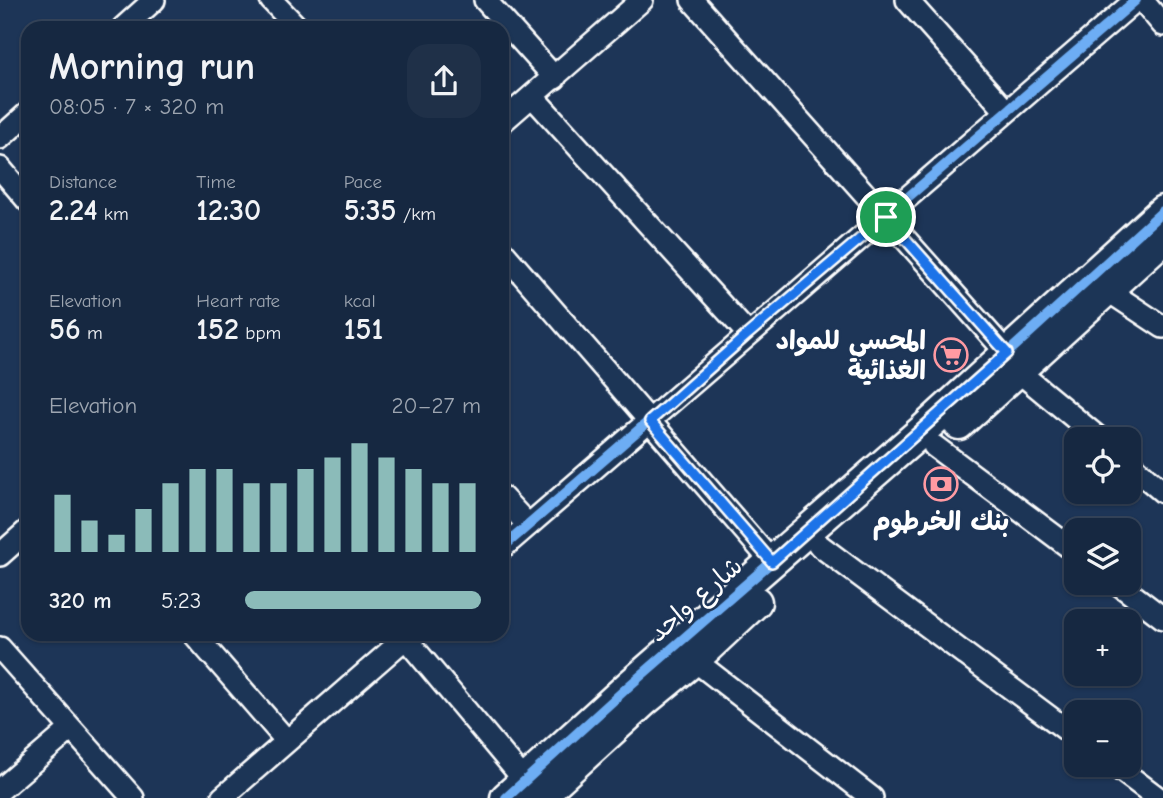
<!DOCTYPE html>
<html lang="en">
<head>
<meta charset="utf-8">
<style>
	:root { --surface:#162841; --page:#1f3048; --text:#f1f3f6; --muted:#9ea6b1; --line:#35445a; --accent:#8bbbb9 }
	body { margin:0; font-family:"Comic Neue","Playpen Sans Arabic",sans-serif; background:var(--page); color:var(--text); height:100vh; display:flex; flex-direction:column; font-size:26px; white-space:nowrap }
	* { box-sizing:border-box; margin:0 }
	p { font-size:23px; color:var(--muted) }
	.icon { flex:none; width:38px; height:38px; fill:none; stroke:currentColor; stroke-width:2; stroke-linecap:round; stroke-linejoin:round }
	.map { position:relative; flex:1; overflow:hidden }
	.side { position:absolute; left:21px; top:21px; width:488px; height:620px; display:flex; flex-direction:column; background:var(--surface); border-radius:21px; box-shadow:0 2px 5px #0004,0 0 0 2px var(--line) }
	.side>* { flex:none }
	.controls { position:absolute; left:1064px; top:427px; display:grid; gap:14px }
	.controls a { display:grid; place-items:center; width:77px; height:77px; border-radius:14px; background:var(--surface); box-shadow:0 2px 5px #0004,0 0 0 2px var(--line); font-size:35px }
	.pin { position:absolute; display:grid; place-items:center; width:60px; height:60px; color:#fff; margin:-30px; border:4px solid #fff; border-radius:50%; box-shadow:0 2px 7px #0007 }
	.round { display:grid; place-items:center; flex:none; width:74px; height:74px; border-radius:21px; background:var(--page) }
	.summary { display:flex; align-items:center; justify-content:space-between; height:119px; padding:0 28px }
	h1 { font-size:38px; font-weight:700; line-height:52px }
	.figures { display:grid; grid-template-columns:repeat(3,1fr); gap:10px; height:119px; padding:7px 28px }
	.figures div { display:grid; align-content:center }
	.figures b { font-size:30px; font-weight:700 }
	.figures small { font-size:19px; font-weight:400 }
	.figures p { font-size:19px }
	.chart { height:196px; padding:14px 28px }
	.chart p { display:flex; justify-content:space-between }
	.chart svg { width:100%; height:126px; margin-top:7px; stroke:var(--accent); stroke-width:6 }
	ul { padding:0 28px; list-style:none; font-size:23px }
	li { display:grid; grid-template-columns:112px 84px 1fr; align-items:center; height:52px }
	li i { height:18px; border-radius:9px; background:var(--accent) }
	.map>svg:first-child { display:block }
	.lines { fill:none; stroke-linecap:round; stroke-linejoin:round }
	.street-casing { stroke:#fff; stroke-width:26 }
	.secondary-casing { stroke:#fff; stroke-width:35 }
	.street { stroke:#1d3557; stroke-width:21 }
	.secondary { stroke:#1d3557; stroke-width:30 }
	.cycleway-casing { stroke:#1d3557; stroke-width:15 }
	.cycleway { stroke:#6dadf4; stroke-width:10 }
	.route-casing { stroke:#fff; stroke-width:14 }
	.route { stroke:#1a73e8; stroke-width:9 }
	.labels { text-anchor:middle; stroke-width:5; stroke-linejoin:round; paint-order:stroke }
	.poi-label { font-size:26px; font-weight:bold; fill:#fff; stroke:#1d3557; text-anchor:end }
	.street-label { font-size:26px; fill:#fff; stroke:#1d3557 }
</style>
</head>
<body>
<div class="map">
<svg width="1163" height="798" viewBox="0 0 1163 798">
	<rect width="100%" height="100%" fill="#1d3557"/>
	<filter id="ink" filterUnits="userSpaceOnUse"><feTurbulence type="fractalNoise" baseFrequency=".0143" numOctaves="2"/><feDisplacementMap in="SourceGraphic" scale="14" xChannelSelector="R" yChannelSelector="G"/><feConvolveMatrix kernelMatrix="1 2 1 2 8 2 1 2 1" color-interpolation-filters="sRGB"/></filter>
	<g filter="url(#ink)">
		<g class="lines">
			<defs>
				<g id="street">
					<path d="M271,0L298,28"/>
					<path d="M485,0L555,78"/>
					<path d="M692,0L1007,353"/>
					<path d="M907,0L1006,111"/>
					<path d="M1142,0L1163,25"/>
					<path d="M123,28L154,0"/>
					<path d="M533,97L748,334"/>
					<path d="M502,122L642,0"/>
					<path d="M0,138L28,113"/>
					<path d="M0,168L28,201"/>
					<path d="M502,251L772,562"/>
					<path d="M1107,290L1163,327"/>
					<path d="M1019,372L1100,439"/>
					<path d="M934,446L1076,552"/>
					<path d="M1129,463L1163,492"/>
					<path d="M502,497L528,525"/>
					<path d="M819,545L1076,737"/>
					<path d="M502,548L1136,0"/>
					<path d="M0,555L28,530"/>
					<path d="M1117,583L1163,618"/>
					<path d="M194,634L286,740"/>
					<path d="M402,634L525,781"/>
					<path d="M0,648L133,798"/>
					<path d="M694,660L872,798"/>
					<path d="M1114,765L1158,798"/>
					<path d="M0,790L71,729"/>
					<path d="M222,798L410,634"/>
				</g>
				<g id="secondary">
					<path d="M959,424L1163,239"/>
					<path d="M506,798L629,686L922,431L1163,211"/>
					<path d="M538,798L644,701L694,660L756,602"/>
				</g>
			</defs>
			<use href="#street" class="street-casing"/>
			<use href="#secondary" class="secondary-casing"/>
			<use href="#street" class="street"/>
			<use href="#secondary" class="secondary"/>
			<defs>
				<g id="cycleway">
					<path d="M502,548L1136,0"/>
					<path d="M506,798L629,686L922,431L1163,211"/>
				</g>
			</defs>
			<use href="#cycleway" class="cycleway-casing"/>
			<use href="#cycleway" class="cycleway"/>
		</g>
	</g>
	<g class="lines" filter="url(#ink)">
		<defs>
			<path id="route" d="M886,217L1007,353L772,562L650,421L748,334Z"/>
		</defs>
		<use href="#route" class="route-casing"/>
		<use href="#route" class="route"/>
	</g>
	<defs>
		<symbol id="supermarket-ring" viewBox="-11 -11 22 22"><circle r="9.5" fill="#1d3557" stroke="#ff9aa2" stroke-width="1.5"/><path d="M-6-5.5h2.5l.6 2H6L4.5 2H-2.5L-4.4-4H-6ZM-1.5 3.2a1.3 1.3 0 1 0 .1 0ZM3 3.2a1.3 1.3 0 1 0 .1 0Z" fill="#ff9aa2"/></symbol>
		<symbol id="bank-ring" viewBox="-11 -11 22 22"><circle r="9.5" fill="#1d3557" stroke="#ff9aa2" stroke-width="1.5"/><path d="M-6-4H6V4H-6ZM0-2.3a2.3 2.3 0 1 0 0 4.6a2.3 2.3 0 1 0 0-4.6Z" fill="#ff9aa2"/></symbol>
	</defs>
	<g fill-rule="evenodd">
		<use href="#supermarket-ring" x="932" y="336" width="38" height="38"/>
		<use href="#bank-ring" x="922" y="465" width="38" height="38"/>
	</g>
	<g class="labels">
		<g class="poi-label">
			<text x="926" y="349">المحسي للمواد<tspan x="926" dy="30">الغذائية</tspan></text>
			<text x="941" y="530" text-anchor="middle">بنك الخرطوم</text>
		</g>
		<g class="street-label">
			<text transform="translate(695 599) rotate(-41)" y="9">شارع واحد</text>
		</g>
	</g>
</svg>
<div class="controls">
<a><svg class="icon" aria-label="locate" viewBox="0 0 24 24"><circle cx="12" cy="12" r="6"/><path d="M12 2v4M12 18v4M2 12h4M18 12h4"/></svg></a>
<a><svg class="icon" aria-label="layers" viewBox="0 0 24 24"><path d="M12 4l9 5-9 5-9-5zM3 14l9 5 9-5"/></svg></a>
<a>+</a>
<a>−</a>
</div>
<div class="pin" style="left:886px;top:217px;background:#1e9e55"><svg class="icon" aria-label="arrive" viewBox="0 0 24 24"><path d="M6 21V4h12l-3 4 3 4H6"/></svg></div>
<section class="side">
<div class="summary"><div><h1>Morning run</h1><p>08:05 · 7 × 320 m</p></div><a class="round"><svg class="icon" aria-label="share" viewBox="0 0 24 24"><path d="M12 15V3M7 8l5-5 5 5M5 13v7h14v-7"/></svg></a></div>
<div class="figures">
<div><p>Distance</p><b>2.24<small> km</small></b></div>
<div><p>Time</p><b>12:30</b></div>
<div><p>Pace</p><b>5:35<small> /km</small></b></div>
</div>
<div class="figures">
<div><p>Elevation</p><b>56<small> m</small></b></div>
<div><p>Heart rate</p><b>152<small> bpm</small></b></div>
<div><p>kcal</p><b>151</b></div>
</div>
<div class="chart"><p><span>Elevation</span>20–27 m</p>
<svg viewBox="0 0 160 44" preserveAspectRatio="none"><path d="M5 44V24M15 44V33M25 44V38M35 44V29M45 44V20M55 44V15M65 44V15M75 44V20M85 44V20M95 44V15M105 44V11M115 44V6M125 44V11M135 44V15M145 44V20M155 44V20"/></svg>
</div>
<ul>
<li><b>320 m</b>5:23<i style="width:100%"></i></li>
</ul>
</section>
</div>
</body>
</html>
